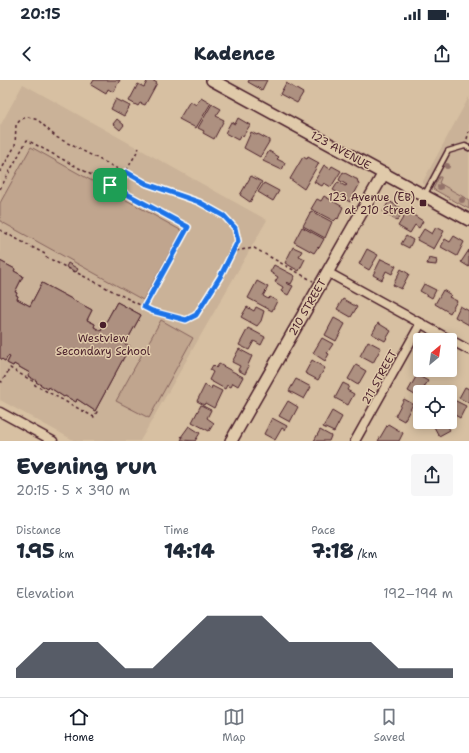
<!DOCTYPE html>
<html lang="en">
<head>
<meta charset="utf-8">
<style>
	:root { --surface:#fff; --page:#f6f6f7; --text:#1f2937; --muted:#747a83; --line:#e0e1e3; --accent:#111827 }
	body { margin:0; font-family:"Shantell Sans",sans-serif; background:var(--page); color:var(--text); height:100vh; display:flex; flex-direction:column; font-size:15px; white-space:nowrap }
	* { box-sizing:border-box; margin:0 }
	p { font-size:13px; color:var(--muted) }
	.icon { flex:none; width:22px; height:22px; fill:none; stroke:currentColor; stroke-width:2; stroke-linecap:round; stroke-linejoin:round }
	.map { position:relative; height:361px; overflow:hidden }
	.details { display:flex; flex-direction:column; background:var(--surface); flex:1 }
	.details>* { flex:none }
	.needle { width:26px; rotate:29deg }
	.fabs { position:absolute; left:413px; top:253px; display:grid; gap:8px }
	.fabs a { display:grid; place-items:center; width:44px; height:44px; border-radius:4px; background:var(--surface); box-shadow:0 2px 10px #0003; font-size:20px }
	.pin { position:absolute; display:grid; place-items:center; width:34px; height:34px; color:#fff; margin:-17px; border-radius:8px; box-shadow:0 2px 6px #0006 }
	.round { display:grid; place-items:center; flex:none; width:42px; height:42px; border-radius:4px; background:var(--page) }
	.overview { display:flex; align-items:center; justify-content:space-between; height:68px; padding:0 16px }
	h1 { font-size:22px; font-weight:800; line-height:30px }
	.figures { display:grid; grid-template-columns:repeat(3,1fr); gap:6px; height:68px; padding:4px 16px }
	.figures div { display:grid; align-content:center }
	.figures b { font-size:20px; font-weight:800 }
	.figures small { font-size:11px; font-weight:400 }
	.figures p { font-size:11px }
	.chart { height:112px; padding:8px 16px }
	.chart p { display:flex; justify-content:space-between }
	.chart svg { width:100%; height:72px; margin-top:4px; fill:var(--accent); opacity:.7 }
	.status { display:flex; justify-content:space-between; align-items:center; height:28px; padding:0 20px; background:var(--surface); direction:ltr }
	.status svg { height:11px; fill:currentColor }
	header { display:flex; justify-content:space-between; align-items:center; height:52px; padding:0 16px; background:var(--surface); font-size:18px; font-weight:800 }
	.dock { display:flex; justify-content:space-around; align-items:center; height:56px; border-top:1px solid var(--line); background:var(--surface); font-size:11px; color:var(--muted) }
	.dock a { display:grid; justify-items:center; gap:2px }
	.dock .current { color:var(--accent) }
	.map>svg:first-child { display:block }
	.built { fill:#cab298 }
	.green { fill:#c0a58e; stroke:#85625c }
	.building { fill:#ad9080; stroke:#4a1f2b }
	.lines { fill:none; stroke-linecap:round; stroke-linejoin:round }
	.lane-casing { stroke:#4a1f2b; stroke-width:7 }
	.street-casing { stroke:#4a1f2b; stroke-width:11 }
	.secondary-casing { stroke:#4a1f2b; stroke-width:14 }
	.path { stroke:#4a1f2b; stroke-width:1.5; stroke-dasharray:3 3; stroke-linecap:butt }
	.lane { stroke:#e0caaa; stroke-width:4 }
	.street { stroke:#e0caaa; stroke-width:8 }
	.secondary { stroke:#e0caaa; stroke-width:11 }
	.tree { fill:#937269 }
	.route-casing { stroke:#fff; stroke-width:8 }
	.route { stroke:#1a73e8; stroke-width:5 }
	.poi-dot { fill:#4a1f2b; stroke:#e0caaa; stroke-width:1.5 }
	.labels { text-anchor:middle; stroke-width:3; stroke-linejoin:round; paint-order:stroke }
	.street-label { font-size:11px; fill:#4a1f2b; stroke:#e0caaa }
	.poi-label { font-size:11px; fill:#4a1f2b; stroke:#e0caaa; text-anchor:end }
</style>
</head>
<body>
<div class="status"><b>20:15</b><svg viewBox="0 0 49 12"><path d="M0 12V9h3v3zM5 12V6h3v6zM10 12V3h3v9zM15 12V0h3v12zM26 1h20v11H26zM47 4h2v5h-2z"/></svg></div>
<header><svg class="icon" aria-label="back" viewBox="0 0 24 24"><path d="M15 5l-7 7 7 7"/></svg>Kadence<svg class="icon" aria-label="share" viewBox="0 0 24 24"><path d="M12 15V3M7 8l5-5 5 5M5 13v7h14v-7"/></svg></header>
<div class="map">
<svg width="469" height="361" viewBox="0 0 469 361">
	<rect width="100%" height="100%" fill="#d7c0a2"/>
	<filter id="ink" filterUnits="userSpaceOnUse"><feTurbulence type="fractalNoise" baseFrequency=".025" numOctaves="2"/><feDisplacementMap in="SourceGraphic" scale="8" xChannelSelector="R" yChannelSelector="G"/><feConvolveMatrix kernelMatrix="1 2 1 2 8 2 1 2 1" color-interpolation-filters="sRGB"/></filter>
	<g filter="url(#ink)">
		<g class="built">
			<path d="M23,4L267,140L140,361H75L0,320V46Z"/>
			<path d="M469,17V129L422,103Z"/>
		</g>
		<g class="green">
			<path d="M31,67L182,151L143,220L0,141V123Z"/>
			<path d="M439,97H441V98L439,103L469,120V129L433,109Z"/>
			<path d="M161,240L193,258L149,338L116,321Z"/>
		</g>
		<g class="building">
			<path d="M94,0H120L113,12L108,9L106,14L91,5Z"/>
			<path d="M148,0H152L157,3L145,25L140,23L138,26L129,21L138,4L144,7Z"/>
			<path d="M249,0H267L262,10L248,2Z"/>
			<path d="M286,3L303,13L297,23L280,14Z"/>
			<path d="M201,17L211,23L196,48L179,39L190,21L196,25Z"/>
			<path d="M116,19L130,26L124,36L111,29Z"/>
			<path d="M212,24L221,29L216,36L224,40L214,59L203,53L204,51L198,48Z"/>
			<path d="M238,38L250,45L243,56L241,55L238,60L225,53L231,42L235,44Z"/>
			<path d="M117,39L124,45L120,50L113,44Z"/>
			<path d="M251,52L257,55L258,54L269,60V62L260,77L244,68Z"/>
			<path d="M269,71L279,77L277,79L285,83L282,90L263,81Z"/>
			<path d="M303,77L307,79L308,77L319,83L304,109L290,99Z"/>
			<path d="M324,85L330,89L332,86L341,91L331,107L324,103L322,106L314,102Z"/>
			<path d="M343,92L356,99H357L359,105L350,122L339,116L340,114L333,110L338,102L345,106L347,105L339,100Z"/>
			<path d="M251,96L262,102L250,122L240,115Z"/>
			<path d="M264,103L279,111L273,121L258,112Z"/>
			<path d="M324,116L343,127L338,139L337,138L334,141L311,129L317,119L321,121Z"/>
			<path d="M389,121L404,130L397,141L383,132Z"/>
			<path d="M311,131L332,142L325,158L303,146Z"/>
			<path d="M407,131L423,141L419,148L415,145L410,153L398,146Z"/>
			<path d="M302,147L324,159L319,168L318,167L314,173L294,162Z"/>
			<path d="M436,147L444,151L434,169L417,160L424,149L432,154Z"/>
			<path d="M406,156L413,160L409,168L401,164Z"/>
			<path d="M454,156L464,162L457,176L441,167L445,159L450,162Z"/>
			<path d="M293,167L302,171L299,176L305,179L299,191L285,183Z"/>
			<path d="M367,169L378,175L369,190L359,184Z"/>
			<path d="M469,170V187L461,182Z"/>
			<path d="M429,178L437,180L436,185L427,184Z"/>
			<path d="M381,179L396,186L392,194L386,191L382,200L373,195Z"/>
			<path d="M0,181L15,189L14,191L23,196L15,212L17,213L16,215L18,216L17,219L30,226L42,203L92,230L87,240L95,244L94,247L101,251L117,222L141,235L125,264L130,266L95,331L77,319L76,322L65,316L64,317L49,307L48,309L36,302L37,301L28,296L30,293L14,284L13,286L7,283L10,277L8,276L5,281L0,278Z"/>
			<path d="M0,181L15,189L14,191L23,196L15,212L17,213L16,215L18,216L17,219L30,226L42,203L92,230L87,240L95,244L94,247L101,251L117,222L141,235L125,264L130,266L95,331L77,319L76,322L65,316L64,317L49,307L48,309L36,302L37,301L28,296L30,293L14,284L13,286L7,283L10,277L8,276L5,281L0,278Z"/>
			<path d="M68,183L78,189L76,192L66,187Z"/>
			<path d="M274,185L295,196L291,204L287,202L286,203L293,206L288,215L281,211L283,207L275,202L278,197L270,192Z"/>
			<path d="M401,189L409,194L401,209L393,205Z"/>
			<path d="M257,201L268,207L263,216L268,219L270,217L277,221L272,231L248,218Z"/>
			<path d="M424,204L436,210L432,218L420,211Z"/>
			<path d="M443,210L451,215L449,217L457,221L450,233L435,224Z"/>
			<path d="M343,219L357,227L351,237L337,229Z"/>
			<path d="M460,226L469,231V245L455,237Z"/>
			<path d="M247,227L254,231L256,227L264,231L261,241L257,246L241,237Z"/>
			<path d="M334,238L345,244L336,261L325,255Z"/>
			<path d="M378,243L391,251L385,261L372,254Z"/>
			<path d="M248,248L265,257L261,265L254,261L249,270L239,265Z"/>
			<path d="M322,258L333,264L327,273L329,274L325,281L313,273Z"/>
			<path d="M368,261L381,268L373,283L360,276Z"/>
			<path d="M239,269L252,276L248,285L249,286L245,294L238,290L240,286L232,282Z"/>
			<path d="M312,280L325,288L318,300L305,293Z"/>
			<path d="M219,284L243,297L238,306L233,303L231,307L227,305L225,309L209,300L213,292L210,290L213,285L216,288Z"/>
			<path d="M356,285L366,291L358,305L348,299Z"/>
			<path d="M417,295L428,301L421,312H420L418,317L408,311Z"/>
			<path d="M296,299L311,307L304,319L289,311Z"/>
			<path d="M343,303L349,306L347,310L354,314L348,325L335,318Z"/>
			<path d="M205,305L211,309L212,306L222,311L214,328L205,323L204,325L197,321Z"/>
			<path d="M465,307L469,309V323L459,318Z"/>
			<path d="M404,319L413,324L404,341L395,336Z"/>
			<path d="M454,320L466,326L460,338L450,332V326Z"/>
			<path d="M288,321L298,327L290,342L279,336Z"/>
			<path d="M201,325L211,330L207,338L214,343L209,351L192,342Z"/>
			<path d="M332,331L342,337L334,352L323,347Z"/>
			<path d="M272,338L287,346L285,350L282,348L275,360L264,354Z"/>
			<path d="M439,342H445L450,350L439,356L433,345Z"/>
			<path d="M388,344L403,353L399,361H378Z"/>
			<path d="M189,346L200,353L195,361L181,360L183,357H181Z"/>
			<path d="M320,350L331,356L329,361H314Z"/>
		</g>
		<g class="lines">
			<defs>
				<path id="lane" d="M425,114L448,71L465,66L469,68"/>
				<g id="street">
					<path d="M327,192L469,270"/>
					<path d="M0,332L53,361"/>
					<path d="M355,361L421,243"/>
				</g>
				<g id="secondary">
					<path d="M212,0L469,140"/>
					<path d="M231,361L384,93"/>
				</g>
			</defs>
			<use href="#lane" class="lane-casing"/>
			<use href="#street" class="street-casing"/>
			<use href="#secondary" class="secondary-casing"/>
			<g class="path">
				<path d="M467,59L469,51"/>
				<path d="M0,92L15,66L16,45L21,39L28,37L38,40L56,57L147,104L199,122L224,136L235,148L238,161L234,171L254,168L313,201"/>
				<path d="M110,105L117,99H122L139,68"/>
				<path d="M0,109L27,60L188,147L144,227"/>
				<path d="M0,150L45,174L46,177L152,231L186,240L196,235L220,197L234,171"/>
				<path d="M0,301L2,302L10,288L34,302L35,305L94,337L98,330"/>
			</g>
			<use href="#lane" class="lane"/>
			<use href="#street" class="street"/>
			<use href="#secondary" class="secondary"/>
		</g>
		<g class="tree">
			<circle cx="447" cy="86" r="3"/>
			<circle cx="440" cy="107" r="3"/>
			<circle cx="462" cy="120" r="3"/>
		</g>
	</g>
	<g class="lines" filter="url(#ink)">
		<defs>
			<path id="route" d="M126,92L147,104L199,122L224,136L235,148L238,161L220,197L196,235L186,240L152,231L144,227L188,147L110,105L117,99H122Z"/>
		</defs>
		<use href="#route" class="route-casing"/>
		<use href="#route" class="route"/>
	</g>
	<g class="poi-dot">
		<rect x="419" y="119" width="8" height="8" rx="2"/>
		<circle cx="103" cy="245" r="4"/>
	</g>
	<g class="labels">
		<g class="street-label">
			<text transform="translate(341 70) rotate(29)" y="4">123 AVENUE</text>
			<text transform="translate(307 227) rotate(-60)" y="4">210 STREET</text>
			<text transform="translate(379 297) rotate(-61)" y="4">211 STREET</text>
		</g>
		<g class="poi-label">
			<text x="415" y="121">123 Avenue (EB)<tspan x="415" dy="13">at 210 Street</tspan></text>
			<text x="103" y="262" text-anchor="middle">Westview<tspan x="103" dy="13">Secondary School</tspan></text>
		</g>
	</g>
</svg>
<div class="fabs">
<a><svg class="needle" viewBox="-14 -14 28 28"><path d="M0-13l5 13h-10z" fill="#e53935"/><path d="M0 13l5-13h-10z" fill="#747a83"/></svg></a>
<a><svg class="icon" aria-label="locate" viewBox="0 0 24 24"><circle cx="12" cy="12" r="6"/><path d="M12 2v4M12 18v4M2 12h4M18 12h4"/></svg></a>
</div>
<div class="pin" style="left:110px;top:105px;background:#1e9e55"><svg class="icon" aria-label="arrive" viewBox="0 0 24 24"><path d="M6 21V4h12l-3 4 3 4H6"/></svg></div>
</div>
<section class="details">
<div class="overview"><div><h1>Evening run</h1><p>20:15 · 5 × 390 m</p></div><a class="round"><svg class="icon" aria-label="share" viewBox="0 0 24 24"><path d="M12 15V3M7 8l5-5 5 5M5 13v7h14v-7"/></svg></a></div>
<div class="figures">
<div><p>Distance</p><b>1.95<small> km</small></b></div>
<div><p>Time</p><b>14:14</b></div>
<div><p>Pace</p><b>7:18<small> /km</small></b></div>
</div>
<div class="chart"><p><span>Elevation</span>192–194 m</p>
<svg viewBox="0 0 160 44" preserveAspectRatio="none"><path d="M0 44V38L10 22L20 22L30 22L40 38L50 38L60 22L70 6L80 6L90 6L100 22L110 22L120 22L130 22L140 38L150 38L160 38V44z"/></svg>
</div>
</section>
<nav class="dock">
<a class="current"><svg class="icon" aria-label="home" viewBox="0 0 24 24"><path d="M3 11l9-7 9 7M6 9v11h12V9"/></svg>Home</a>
<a><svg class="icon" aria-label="map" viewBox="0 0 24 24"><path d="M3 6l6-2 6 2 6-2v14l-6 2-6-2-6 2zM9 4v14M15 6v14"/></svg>Map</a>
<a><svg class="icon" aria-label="saved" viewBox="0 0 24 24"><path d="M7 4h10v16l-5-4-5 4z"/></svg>Saved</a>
</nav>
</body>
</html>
